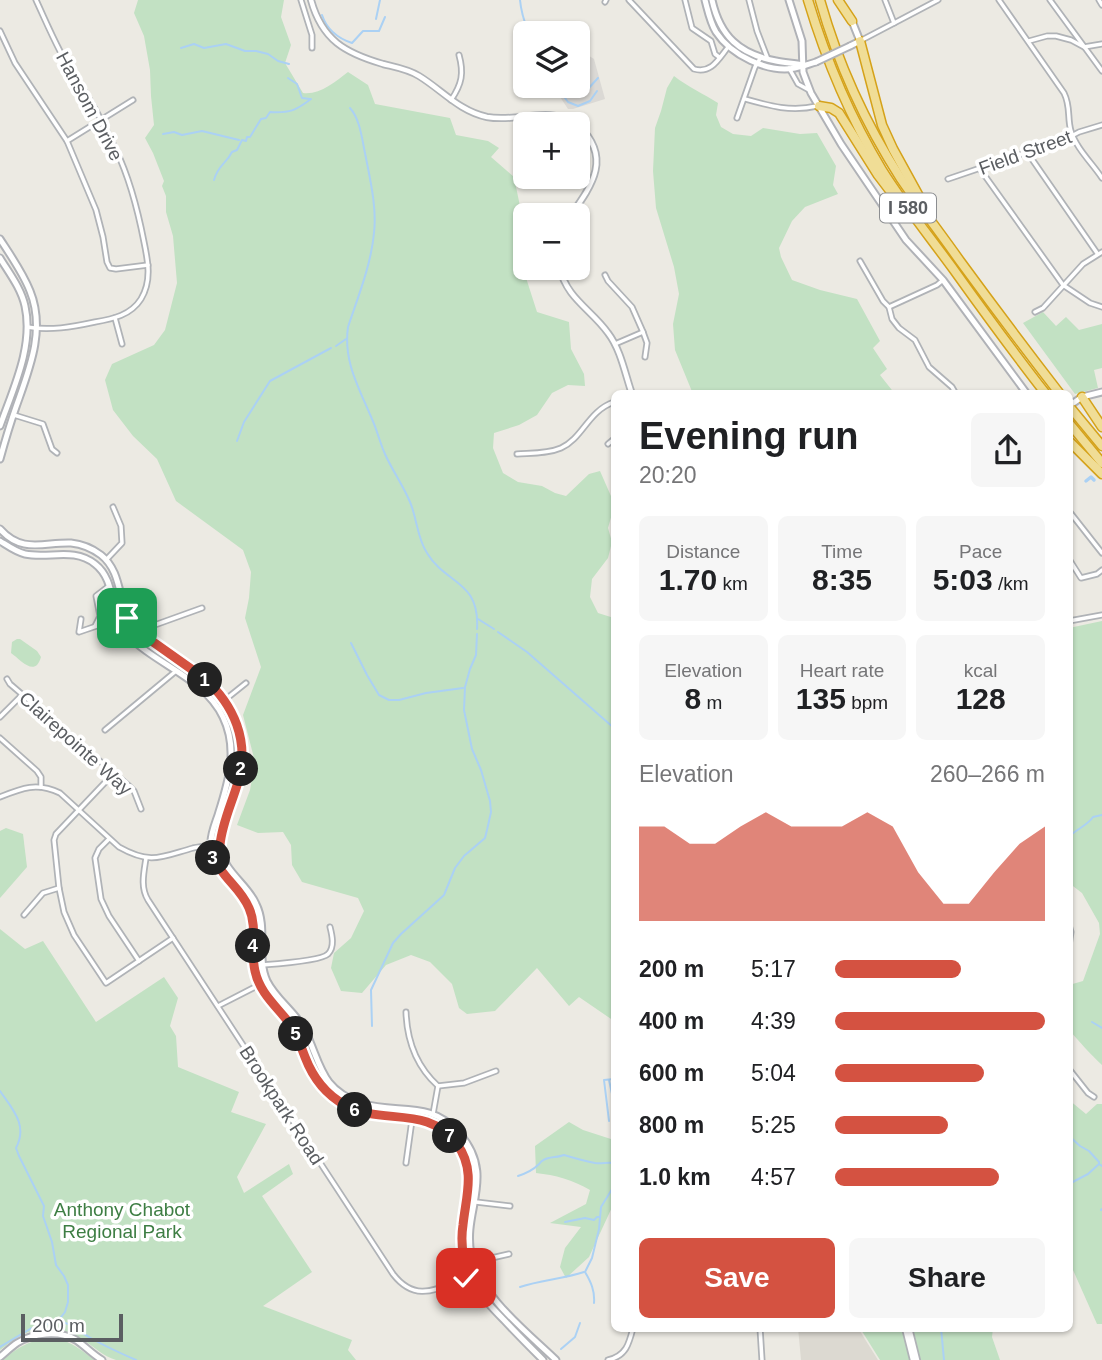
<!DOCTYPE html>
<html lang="en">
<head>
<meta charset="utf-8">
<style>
	:root { --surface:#fff; --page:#f6f6f6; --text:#202124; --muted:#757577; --accent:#d45241 }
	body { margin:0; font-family:Arial,sans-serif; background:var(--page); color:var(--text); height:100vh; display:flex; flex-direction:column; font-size:26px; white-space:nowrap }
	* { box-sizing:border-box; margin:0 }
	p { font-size:23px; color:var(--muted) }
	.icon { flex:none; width:38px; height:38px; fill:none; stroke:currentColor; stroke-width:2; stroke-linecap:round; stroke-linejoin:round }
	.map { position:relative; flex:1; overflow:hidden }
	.details { position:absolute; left:611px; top:390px; width:462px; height:942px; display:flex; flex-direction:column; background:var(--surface); border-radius:10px; box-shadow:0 2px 5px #0004 }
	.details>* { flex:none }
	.controls { position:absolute; left:513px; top:21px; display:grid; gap:14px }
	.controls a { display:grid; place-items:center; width:77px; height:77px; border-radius:10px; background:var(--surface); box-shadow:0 2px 5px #0004; font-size:35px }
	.scale { position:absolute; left:21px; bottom:18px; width:102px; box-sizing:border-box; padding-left:7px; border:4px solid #5b5e62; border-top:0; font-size:19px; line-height:24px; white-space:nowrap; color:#5b5e62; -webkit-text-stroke:5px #fff; paint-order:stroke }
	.pin { position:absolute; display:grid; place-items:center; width:60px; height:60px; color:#fff; margin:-30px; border-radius:14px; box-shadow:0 4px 10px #0006 }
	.km { position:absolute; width:35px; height:35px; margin:-18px; border-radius:50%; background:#222; color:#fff; font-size:19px; line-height:35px; text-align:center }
	.round { display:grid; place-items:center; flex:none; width:74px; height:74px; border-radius:10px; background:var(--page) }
	.summary { display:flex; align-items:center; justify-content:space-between; height:119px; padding:0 28px }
	h1 { font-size:38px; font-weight:700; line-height:52px }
	.figures { display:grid; grid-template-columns:repeat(3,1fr); gap:10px; height:119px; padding:7px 28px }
	.figures div { display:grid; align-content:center; border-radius:10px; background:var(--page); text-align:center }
	.figures b { font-size:30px; font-weight:700 }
	.figures small { font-size:19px; font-weight:400 }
	.figures p { font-size:19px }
	.chart { height:196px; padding:14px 28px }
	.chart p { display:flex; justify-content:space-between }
	.chart svg { width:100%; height:126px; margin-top:7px; fill:var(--accent); opacity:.7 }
	.primary-button { display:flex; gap:14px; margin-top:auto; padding:14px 28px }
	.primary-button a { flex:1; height:80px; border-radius:10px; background:var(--accent); color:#fff; font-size:28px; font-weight:700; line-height:80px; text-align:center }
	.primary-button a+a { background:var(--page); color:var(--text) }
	ul { padding:0 28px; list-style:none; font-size:23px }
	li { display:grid; grid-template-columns:112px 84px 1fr; align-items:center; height:52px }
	li i { height:18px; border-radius:9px; background:var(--accent) }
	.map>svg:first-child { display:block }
	.industrial { fill:#dbd9d5 }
	.education { fill:#dcd9d1 }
	.green { fill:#c2e1c3 }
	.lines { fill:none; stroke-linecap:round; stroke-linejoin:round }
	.stream { stroke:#abd1f4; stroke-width:2 }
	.canal { stroke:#abd1f4; stroke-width:3.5 }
	.minor-casing { stroke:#b0b3b7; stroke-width:7 }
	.tertiary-casing { stroke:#b0b3b7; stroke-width:8 }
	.secondary-casing { stroke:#b0b2b7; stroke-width:9 }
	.motorway-casing { stroke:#d5a21a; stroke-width:11 }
	.minor { stroke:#fff; stroke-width:3.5 }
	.tertiary { stroke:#fff; stroke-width:4.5 }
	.secondary { stroke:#fff; stroke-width:5 }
	.motorway { stroke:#f0dd96; stroke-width:8 }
	.secondary-bridge-casing { stroke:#b0b2b7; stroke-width:9; stroke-linecap:butt }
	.secondary-bridge { stroke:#fff; stroke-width:5 }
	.route-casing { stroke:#fff; stroke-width:14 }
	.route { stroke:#d45241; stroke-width:9 }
	.labels { text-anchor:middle; stroke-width:7; stroke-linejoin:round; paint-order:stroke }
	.shield { fill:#fff; stroke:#8c8e91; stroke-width:2 }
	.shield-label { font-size:18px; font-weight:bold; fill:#5b5e62 }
	.street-label { font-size:19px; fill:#5b5e62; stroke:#fff }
	.park-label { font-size:19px; fill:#3e7e44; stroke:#fff }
</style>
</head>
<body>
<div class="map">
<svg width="1102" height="1360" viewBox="0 0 1102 1360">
	<rect width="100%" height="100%" fill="#eceae3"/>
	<path class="industrial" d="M581,51L594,59L605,99L573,109H568L553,86H578V52Z"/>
	<path class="education" d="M798,1328H858L878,1360H801Z"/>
	<g class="green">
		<path d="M138,0H284L281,17L291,45L285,63L303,93C320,95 335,82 348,72L368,85L375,104L450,118L456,135L488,141L499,148L491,157L514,177L522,216L525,220V248L520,259L537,312L569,322L571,349L584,374L585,386L568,385L552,393L537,415L519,425L494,433L493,448L503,473L518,482L542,486L555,493L566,496L589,474L600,471L614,503V507L608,528L612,542L608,558L592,579L590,597L598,613L614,618V1021L579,997L569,1006L537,968L495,1011L467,1014L459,1008L452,984L430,962L411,955L386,965L362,993L341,991L331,968L334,953L351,938L364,911L358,898L302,882L292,865L291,845L283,832L258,833L237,825L250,790L255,762L243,715L261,667L245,618L249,598L251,572L243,550L176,501L157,459L133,436L113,410L105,380L112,364L154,345L165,330L177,283L173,236L166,212V196L162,186L164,181L153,153L145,138L154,125L151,96L150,70L144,36L134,13Z"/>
		<path d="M674,76C688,87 704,94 718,103L716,115L721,127L733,134L751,136L763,128L800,134L817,133L836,166L833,185L838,194L805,207L792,221L779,248L781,257L792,280L820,290L857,299L880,341L873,348L887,369L880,375L895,394H693L675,350L673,324L679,294L674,267L656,208L653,171L655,128L661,111L667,88Z"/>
		<path d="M1043,312L1056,326L1066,317L1079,330L1102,324V368L1094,370L1098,388L1075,394L1023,323Z"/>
		<path d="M1102,621V1065C1091,1055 1079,1041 1069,1030V985L1083,981L1100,934L1099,923L1082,893L1069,883V754L1073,749L1069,741V628Z"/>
		<path d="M17,639H20L37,651L41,657C35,678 21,660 11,653L12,642Z"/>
		<path d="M6,828L23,834L27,867L0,898V831Z"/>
		<path d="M0,929L25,949L43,941L96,1022L164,977L178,998L170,1026L176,1036L178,1067L239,1092L231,1112L266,1124L237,1177L244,1193L289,1164L293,1174L262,1196L312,1272L263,1306L352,1340L348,1350L356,1360H116C103,1356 94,1347 82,1339C64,1327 38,1325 18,1337C12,1340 6,1346 0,1350Z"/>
		<path d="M1069,1100L1086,1114L1097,1104H1102V1324H1097L1069,1261V1251L1071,1249L1069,1247Z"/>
		<path d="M569,1122L583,1130L614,1140V1203L589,1257L566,1278L560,1267L565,1248L581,1227L550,1223L586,1204L590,1190C573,1180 555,1175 536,1173L535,1146Z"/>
		<path d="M860,1328H993L992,1337L1000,1360H880Z"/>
		<path d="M56,1338C71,1342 82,1350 94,1360H2C21,1345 32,1339 56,1338Z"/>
	</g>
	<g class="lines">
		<g class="stream">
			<path d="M520,0C521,11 524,21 528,31"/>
			<path d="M322,15C327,30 337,38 352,43L363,31H379L385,17"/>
			<path d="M376,19L380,0"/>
			<path d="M181,48L194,44L204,48L226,44L245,51H256L268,54L278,61L289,64"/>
			<path d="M288,78L297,84L302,98L310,99"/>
			<path d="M557,87L568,102L578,106L590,101L597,91"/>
			<path d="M561,89L574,93L586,90"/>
			<path d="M587,90L598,78"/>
			<path d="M350,108C360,119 362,139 365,153C370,179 377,207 374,233C371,265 358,297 348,327C343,361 359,388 372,419C377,430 380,443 385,454C392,470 403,485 410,502C417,518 417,538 427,553C446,585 480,580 477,629"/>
			<path d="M163,134L174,132L182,135L202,131L239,140"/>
			<path d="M214,180C218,165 226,164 232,152L237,150L242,140L246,141L247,137H250L261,119L266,118L270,112C290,113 295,111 311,99"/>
			<path d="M336,346L346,339"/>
			<path d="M237,441L244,422L270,381L331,348"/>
			<path d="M478,619L494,629"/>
			<path d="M498,632L527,652L614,728"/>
			<path d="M351,643L367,675L379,695L389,700H399L426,693L463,688"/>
			<path d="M1069,837C1076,829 1087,826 1093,817L1102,815"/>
			<path d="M1092,1022L1102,1028"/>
			<path d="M372,1026L371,990L393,943L401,934L444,895L455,868L464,856L485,838L487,830L491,812L490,801L481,770L472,749L464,710L465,687L470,669L476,655L477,634"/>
			<path d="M614,1069L612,1073L614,1076"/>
			<path d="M609,1080L614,1103"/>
			<path d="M0,1091C13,1110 28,1125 16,1148L19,1156L44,1206L43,1216L52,1242L56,1265L64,1276L68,1285V1302L65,1312L58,1321L30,1329L0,1347"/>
			<path d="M609,1121L604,1080L614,1079"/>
			<path d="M1069,1136L1080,1146L1089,1151L1099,1162V1164L1102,1166"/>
			<path d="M518,1176C524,1174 533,1170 538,1165C540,1164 540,1162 542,1161C548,1156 557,1158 564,1155C574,1158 584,1161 595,1163C602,1164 607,1162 614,1163"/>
			<path d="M1069,1184L1088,1174L1099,1164"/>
			<path d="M1101,1210L1102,1209"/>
			<path d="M565,1222L585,1218L594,1220L597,1217H600"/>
			<path d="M520,1287C541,1280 563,1279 584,1272"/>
			<path d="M594,1303C595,1291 591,1282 585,1272L592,1258L599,1229L601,1207L614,1186"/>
			<path d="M59,1321C69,1322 80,1332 89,1337C104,1346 120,1353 136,1360"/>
			<path d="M941,1328L944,1360"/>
			<path d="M561,1349L575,1337L580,1323"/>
		</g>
		<path class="canal" d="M1086,481L1091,477L1094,480"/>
		<defs>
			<g id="minor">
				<path d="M301,0L312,35V48"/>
				<path d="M629,0L694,69C712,74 719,58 729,46"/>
				<path d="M685,0L692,28L711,41L715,54L719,57"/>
				<path d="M749,0L757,31L767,57"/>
				<path d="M885,0L894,23"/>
				<path d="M999,0L1064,93C1071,107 1067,118 1071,131C1076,148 1092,163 1102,178"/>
				<path d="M1050,0L1102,71"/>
				<path d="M1099,0L1102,5"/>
				<path d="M605,2L606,0"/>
				<path d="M0,31L15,63L67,141L96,210L103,237L107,262L110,268L116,269L148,265"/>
				<path d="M860,41L938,0"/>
				<path d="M1029,41L1047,36H1056L1071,40L1084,47L1102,44"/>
				<path d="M789,68L798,84L809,90"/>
				<path d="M745,99C770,106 791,112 817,106"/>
				<path d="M451,100C462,84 464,73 459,55"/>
				<path d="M737,118L755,67L761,57"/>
				<path d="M67,141L133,100"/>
				<path d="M1027,152L1097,253"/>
				<path d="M980,169L1063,285L1090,303L1102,307"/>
				<path d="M948,179L1066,139L1079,132L1102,125"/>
				<path d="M860,261L883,301L889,307L892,319L899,328L915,340L929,367L952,387L956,394"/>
				<path d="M605,275L608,281L632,307L643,332L615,344"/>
				<path d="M889,307L937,285L943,280"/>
				<path d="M1035,312L1043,308L1083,264L1102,252"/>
				<path d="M115,318L122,344"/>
				<path d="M27,327C50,331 72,327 95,322C113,319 131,315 141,299C152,281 148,261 144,242C138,211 130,179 116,150C107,131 97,111 86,94C83,88 78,82 74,76C59,53 48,26 36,0"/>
				<path d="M643,332L647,343L645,357"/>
				<path d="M14,415L43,424L52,449L57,453"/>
				<path d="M608,444L614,439"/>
				<path d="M517,454C531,453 547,454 561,448C583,438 588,411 614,402"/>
				<path d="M1069,511L1102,553"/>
				<path d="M1069,559L1081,578L1097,574L1102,570"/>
				<path d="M106,560L122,543L121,526L113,507"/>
				<path d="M81,619L79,632L117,619"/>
				<path d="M1069,621L1102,615"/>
				<path d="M95,626L100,616L96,596L109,586"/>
				<path d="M143,636L152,626L202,608"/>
				<path d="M7,679L10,684L129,786L134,791L141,809"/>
				<path d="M226,699L246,683"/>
				<path d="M0,717L22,695"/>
				<path d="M105,730L176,671"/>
				<path d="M0,738L37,771L41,777V787"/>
				<path d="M114,773L56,834L54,840L59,888L64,912L74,935L106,983L173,938"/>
				<path d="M0,797C22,788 37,782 60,793L119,847C151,865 161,857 193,848C202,846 211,846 220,845"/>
				<path d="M109,839L99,849L95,858L101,899L109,916L139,961"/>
				<path d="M146,858C144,872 140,887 148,900L393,1274C417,1305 439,1287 470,1277"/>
				<path d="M24,915L43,893L59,888"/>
				<path d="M1069,925L1071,932L1069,946"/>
				<path d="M262,965C275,964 321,961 328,954C335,947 332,935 330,927"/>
				<path d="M218,1006L259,985"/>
				<path d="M406,1012C407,1041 416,1066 438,1086L433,1114"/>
				<path d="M1069,1069L1088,1093L1094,1097"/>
				<path d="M438,1086L464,1083L496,1071"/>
				<path d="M406,1163L412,1120"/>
				<path d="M476,1202L510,1206"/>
				<path d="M474,1262L509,1254"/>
				<path d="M760,1328L762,1360"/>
				<path d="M608,1360C626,1356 629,1344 633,1328"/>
			</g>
			<g id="tertiary">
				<path d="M311,0C322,40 345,53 383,64C395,67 408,69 419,76C442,90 459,111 487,117C519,123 547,105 577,124"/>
				<path d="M571,215C593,184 612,157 578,125"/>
				<path d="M560,268C566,298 592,310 608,333C621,350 625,374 632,394"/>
				<path d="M905,1328L913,1360"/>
				<path d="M909,1328L917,1360"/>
			</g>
			<g id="secondary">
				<path d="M705,0C708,11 710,22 716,32C731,55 767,73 795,68C802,67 809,64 816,62"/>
				<path d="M712,0C720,36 739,54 776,61C785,63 794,63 803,65"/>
				<path d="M789,0L802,41L803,72L806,80L811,93L841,144L906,240L943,280L1027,394"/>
				<path d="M850,46L860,41L852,21"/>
				<path d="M0,239C11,256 23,273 30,291C46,330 29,370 16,407C10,424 5,441 0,459"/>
				<path d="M0,258C9,273 21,288 25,306C34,346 13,389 0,426"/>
				<path d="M1069,406L1082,397L1102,392"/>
				<path d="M0,529C22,554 44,542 71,543C81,544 93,549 101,555C124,573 117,607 134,628C163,655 207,670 228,704C248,737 242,772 230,806C225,819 220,832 221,847C222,871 247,883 256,904C268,928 256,957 267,981C276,999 293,1010 303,1027C321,1060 318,1089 361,1103C397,1115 429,1099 459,1133C497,1176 462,1210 471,1254C479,1295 527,1332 556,1360"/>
				<path d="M0,541C8,546 16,552 25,554C49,559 74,547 95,564C117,581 109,613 127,634C155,665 204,677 223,717C239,750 228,783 218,815C215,824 211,833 211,842C211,871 239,884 249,908C259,929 250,953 256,975C262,997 282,1011 294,1030C304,1046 306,1065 317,1081C329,1099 351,1112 373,1115C408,1120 441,1113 461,1151C475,1176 465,1201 462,1227C458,1270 475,1291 504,1320C517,1334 530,1347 543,1360"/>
				<path d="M0,1357C5,1353 11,1347 17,1343C33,1333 59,1330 76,1340C85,1346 92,1354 102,1360"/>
			</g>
			<g id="motorway">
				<path d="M808,0C826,60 850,117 882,170C904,205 930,237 954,270C984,312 1014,353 1046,394"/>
				<path d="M820,0C838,64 865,123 901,179C920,207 941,234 960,261C993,306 1026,350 1060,394"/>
				<path d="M838,0L852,21"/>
				<path d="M860,41L882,125L893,149L921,200"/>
				<path d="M819,106L831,108L839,113L878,175L897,200"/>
				<path d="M1082,397L1102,427"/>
				<path d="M1069,406L1102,446"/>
				<path d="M1069,423L1102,463"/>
				<path d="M1069,441L1102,474"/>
			</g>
		</defs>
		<use href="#minor" class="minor-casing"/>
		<use href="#tertiary" class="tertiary-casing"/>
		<use href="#secondary" class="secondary-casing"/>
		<use href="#motorway" class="motorway-casing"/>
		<use href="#minor" class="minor"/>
		<use href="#tertiary" class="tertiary"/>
		<use href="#secondary" class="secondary"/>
		<use href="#motorway" class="motorway"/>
		<defs>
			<path id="secondary-bridge" d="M816,62L850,46"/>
		</defs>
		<use href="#secondary-bridge" class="secondary-bridge-casing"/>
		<use href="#secondary-bridge" class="secondary-bridge"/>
	</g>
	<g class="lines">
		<defs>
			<path id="route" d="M127,618L139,632L204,678C234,705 250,741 238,782C232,803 222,823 220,845L211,846C218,878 238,883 249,908C258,928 250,951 255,971C260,995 280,1009 293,1028C298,1037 301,1047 305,1057C313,1078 325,1094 345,1105C382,1126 427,1104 457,1144C476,1170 466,1196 463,1225C460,1244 463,1260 470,1277L466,1278"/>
		</defs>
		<use href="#route" class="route-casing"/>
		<use href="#route" class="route"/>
	</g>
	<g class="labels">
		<rect class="shield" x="880" y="193.5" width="56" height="29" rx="5"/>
		<g class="shield-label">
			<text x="908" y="214">I 580</text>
		</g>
		<g class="street-label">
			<text transform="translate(90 106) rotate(62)" y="7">Hansom Drive</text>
			<text transform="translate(1025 152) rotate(-20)" y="7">Field Street</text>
			<text transform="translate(76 743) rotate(42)" y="7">Clairepointe Way</text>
			<text transform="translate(282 1105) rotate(57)" y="7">Brookpark Road</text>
		</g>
		<g class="park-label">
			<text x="122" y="1216">Anthony Chabot<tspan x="122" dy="22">Regional Park</tspan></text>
		</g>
	</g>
</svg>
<div class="controls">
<a><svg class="icon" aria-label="layers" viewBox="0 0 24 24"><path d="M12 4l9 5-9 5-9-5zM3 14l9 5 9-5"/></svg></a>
<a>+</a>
<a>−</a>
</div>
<div class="scale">200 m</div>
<div class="pin" style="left:127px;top:618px;background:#1e9e55"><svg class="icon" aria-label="arrive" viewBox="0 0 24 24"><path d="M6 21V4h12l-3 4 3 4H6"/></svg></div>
<div class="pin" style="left:466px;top:1278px;background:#d93025"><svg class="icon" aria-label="check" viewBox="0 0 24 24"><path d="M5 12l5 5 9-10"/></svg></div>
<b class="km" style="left:205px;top:680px">1</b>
<b class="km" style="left:241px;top:769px">2</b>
<b class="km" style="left:213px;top:858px">3</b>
<b class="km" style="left:253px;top:946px">4</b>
<b class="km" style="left:296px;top:1034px">5</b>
<b class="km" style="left:355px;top:1110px">6</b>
<b class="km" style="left:450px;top:1136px">7</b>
<section class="details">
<div class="summary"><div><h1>Evening run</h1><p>20:20</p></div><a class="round"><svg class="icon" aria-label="share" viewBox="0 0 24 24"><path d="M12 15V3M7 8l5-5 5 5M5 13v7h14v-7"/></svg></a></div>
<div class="figures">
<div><p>Distance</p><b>1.70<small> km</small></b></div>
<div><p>Time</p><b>8:35</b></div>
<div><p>Pace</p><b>5:03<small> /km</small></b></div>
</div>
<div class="figures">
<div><p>Elevation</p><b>8<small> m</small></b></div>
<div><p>Heart rate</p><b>135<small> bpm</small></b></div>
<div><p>kcal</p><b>128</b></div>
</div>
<div class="chart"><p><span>Elevation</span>260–266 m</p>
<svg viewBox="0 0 160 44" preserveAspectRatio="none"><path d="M0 44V11L10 11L20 17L30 17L40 11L50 6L60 11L70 11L80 11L90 6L100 11L110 27L120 38L130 38L140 27L150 17L160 11V44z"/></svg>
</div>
<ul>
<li><b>200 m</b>5:17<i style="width:60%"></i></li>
<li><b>400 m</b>4:39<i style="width:100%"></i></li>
<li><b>600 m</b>5:04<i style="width:71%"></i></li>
<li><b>800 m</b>5:25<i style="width:54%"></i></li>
<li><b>1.0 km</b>4:57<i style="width:78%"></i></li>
</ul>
<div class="primary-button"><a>Save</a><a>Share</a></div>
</section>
</div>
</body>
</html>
